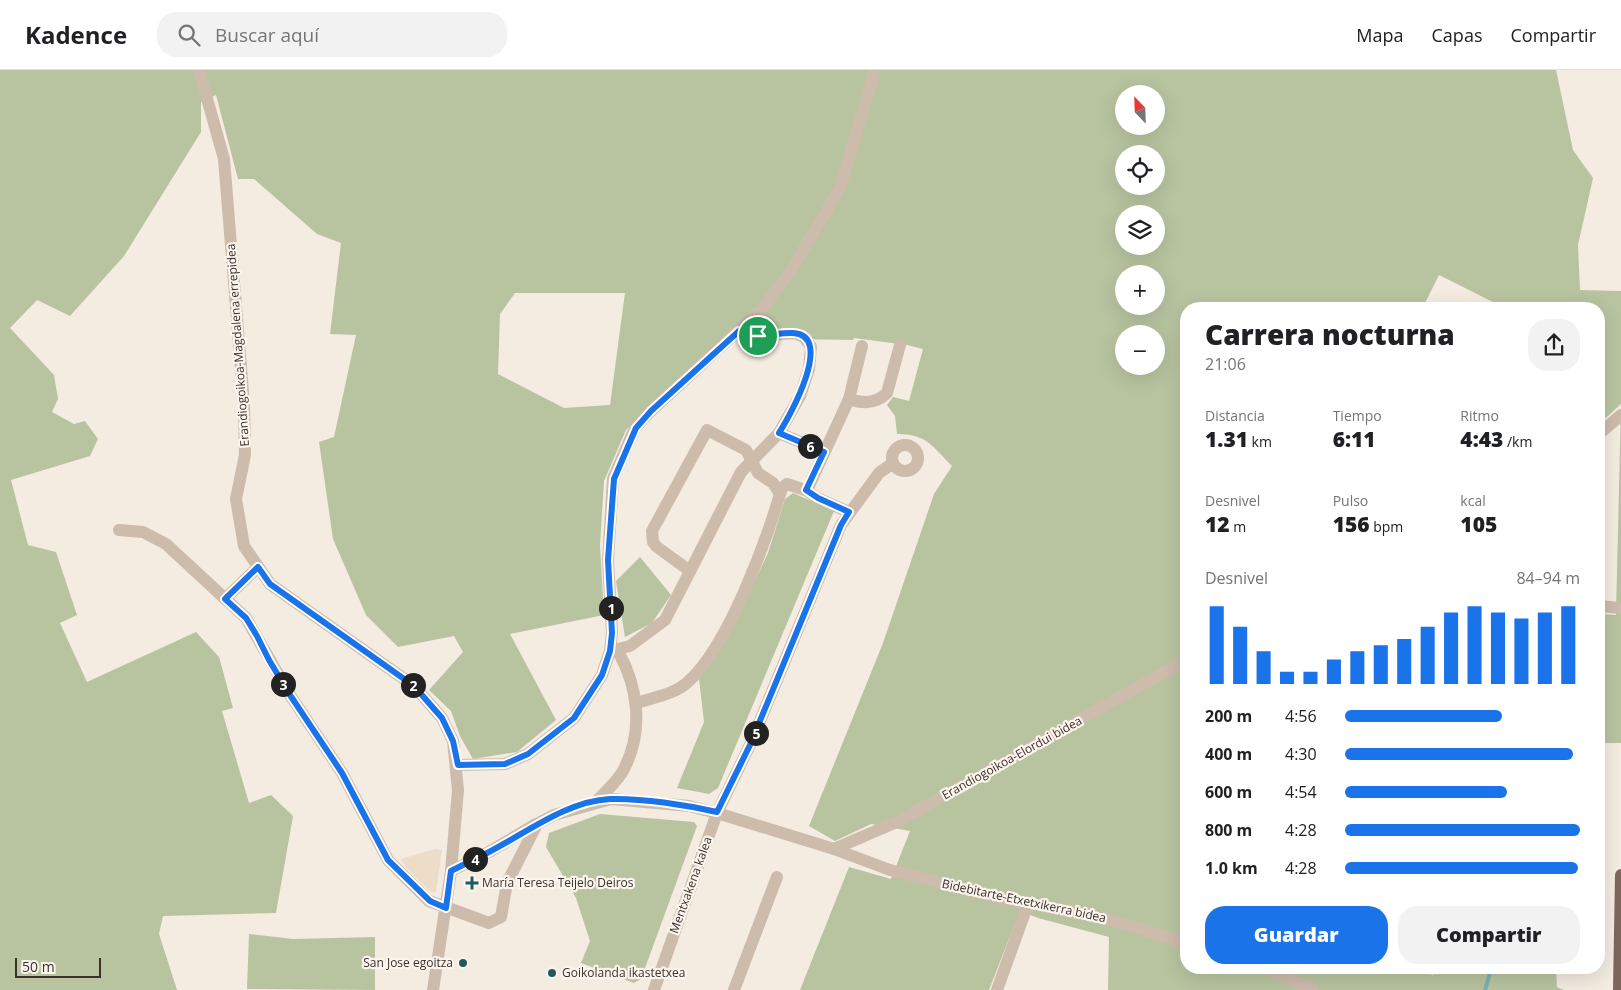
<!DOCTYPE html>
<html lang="es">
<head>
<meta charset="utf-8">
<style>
	:root { --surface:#fff; --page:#f2f2f2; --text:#202124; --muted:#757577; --line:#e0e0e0; --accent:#1a73e8 }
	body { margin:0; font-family:"Open Sans",sans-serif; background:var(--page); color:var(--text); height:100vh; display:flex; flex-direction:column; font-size:19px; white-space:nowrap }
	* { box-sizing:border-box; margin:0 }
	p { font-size:16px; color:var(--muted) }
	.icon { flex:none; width:28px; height:28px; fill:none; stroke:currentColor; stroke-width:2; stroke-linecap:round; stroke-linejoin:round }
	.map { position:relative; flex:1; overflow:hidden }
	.panel { position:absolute; left:1180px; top:232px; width:425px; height:672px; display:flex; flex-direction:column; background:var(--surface); border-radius:20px; box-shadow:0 5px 20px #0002 }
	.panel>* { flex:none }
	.needle { width:32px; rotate:337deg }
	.controls { position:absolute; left:1115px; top:15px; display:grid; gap:10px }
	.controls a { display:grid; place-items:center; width:50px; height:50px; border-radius:50%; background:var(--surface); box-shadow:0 5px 20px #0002; font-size:25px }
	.scale { position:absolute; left:15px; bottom:12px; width:86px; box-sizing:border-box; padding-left:5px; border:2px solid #3b302b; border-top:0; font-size:14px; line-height:18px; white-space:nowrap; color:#3b302b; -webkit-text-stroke:4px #fbf5ee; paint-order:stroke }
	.pin { position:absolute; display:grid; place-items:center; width:42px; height:42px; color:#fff; margin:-21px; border:2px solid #fff; border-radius:50%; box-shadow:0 1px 5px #0007 }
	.km { position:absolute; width:25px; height:25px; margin:-12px; border-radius:50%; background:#222; color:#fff; font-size:14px; line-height:25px; text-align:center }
	.round { display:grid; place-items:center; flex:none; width:52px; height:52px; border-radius:20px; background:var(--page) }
	.headline { display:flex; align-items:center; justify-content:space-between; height:85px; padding:0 25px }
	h1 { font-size:28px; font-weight:800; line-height:38px }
	.metrics { display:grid; grid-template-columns:repeat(3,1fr); gap:8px; height:85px; padding:5px 25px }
	.metrics div { display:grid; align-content:center }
	.metrics b { font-size:21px; font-weight:800 }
	.metrics small { font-size:14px; font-weight:400 }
	.metrics p { font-size:14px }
	.chart { height:140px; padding:10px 25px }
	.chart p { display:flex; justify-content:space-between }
	.chart svg { width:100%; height:90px; margin-top:5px; stroke:var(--accent); stroke-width:6 }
	.action { display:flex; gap:10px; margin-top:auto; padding:10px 25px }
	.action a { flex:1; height:58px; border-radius:20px; background:var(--accent); color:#fff; font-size:20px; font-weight:800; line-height:58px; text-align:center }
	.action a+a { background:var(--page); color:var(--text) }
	ul { padding:0 25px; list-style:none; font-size:16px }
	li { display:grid; grid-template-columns:80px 60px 1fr; align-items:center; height:38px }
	li i { height:12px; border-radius:6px; background:var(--accent) }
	header { display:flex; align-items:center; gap:30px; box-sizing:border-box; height:70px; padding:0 25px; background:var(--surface); border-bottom:1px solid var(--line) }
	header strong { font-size:24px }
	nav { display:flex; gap:28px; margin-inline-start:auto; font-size:18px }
	.search { width:350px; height:45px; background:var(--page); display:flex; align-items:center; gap:12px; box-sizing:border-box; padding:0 18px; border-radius:20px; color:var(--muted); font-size:19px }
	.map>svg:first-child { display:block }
	.green { fill:#b8c4a0; fill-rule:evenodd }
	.plaza { fill:#ecdcc8 }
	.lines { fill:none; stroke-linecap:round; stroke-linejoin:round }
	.stream { stroke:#7fb0b2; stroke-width:4 }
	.minor { stroke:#cdbbac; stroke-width:12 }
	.primary { stroke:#7d675c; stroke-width:12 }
	.route-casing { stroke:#fff; stroke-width:10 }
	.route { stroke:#1a73e8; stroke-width:6 }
	.poi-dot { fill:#1f5a5e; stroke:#fbf5ee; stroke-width:2 }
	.labels { text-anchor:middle; stroke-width:4.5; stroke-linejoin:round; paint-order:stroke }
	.street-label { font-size:12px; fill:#3b302b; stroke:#fbf5ee }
	.poi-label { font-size:12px; fill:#3b302b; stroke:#fbf5ee; text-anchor:start }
</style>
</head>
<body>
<header>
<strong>Kadence</strong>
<div class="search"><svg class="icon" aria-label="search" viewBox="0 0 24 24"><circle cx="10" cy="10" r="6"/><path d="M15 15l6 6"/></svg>Buscar aquí</div>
<nav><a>Mapa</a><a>Capas</a><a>Compartir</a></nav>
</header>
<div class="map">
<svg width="1621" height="920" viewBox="0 0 1621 920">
	<rect width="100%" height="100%" fill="#f4ebe1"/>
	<g class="green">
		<path d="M0,0H1556L1573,80L1593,108L1578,175L1580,220L1621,221V673H1599V544L1616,545L1621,334L1599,354V239H1497L1499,235L1439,205L1422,239H1186V899H1412L1433,905L1438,899H1556L1557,917L1564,920H1108L1109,867L1038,848L1020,841L989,920H800L849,797L891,809L910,761L871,754L835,771L809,756L883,573L934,424L952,396C932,376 927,364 897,364L895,346L887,335L893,327L909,331L923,279L907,275L854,268L853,270L723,268L660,325L626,360L604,411L600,475L604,545L510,564L556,650L517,682L473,689L460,666L451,641L429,620L463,582L454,566L398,577L366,545L333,469L319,372L334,367L356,265L330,264L341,173L317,164L254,109H238L216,25L201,32V62L124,186L70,246L37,230L10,258L54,305L58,329L52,342L74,354L85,351L98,369L90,386L11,410L28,475L56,482L77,545L60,553L87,612L196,562L219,587L233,638L222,641L249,733L271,725L293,746L276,843L163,846L159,864L177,920H0ZM1124,24H1156V56H1124ZM1124,84H1156V116H1124ZM1124,144H1156V176H1124ZM1124,204H1156V236H1124ZM515,223H625L610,335L564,338L498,304L500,244ZM1124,264H1156V296H1124Z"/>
		<path d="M793,423L834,441L718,718L709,724L677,718L704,652L699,609L749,523L768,483L785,429Z"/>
		<path d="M640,487L671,525L652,553L625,567L616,511Z"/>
		<path d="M600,744L694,752L697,756L641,909L634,913L581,893L590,871L576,828L546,777L549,763Z"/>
		<path d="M249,864L293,869L375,867V920L247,919Z"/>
	</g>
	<path class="plaza" d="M435,779L442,780L436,822H431L406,798L401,789Z"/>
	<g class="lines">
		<path class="stream" d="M1485,920L1491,899"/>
		<g class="minor">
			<path d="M199,0L224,89L244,335L245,385L236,429L244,476L270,514L414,616L442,648L453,671L458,720L451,801L433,920"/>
			<path d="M849,329C863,334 876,334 887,323L900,275"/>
			<path d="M779,363L824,382"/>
			<path d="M1599,364L1621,345"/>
			<circle cx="905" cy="388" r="13"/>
			<path d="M806,420L817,428L849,442"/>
			<path d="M780,424L783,417L787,414L805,420L808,418L849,329L862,276"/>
			<path d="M119,460L143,462L166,474L246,548L290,625L342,703L388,790L429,831L489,853L501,847L507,813L537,754L554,745L611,729L689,736L717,743L834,779L890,800L991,826L1104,848L1186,873"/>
			<path d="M225,529L258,497"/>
			<path d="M1599,536L1621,538"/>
			<path d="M610,581L630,576L665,550L741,402L779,363L800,326L809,299L811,277L804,267L794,263L758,266L739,261"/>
			<path d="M637,633C654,627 676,624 689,611C728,575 765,475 780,424L773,413L758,403L746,380L707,360L652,461L653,472L657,477L690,501"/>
			<path d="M458,695L505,694L528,684L574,648L602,605L610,581L612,563L608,490L613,409L635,358L651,341L762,239L790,202L840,118L875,0"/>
			<path d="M597,731C606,721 619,710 624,699C644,660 638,617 618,581"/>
			<path d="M834,779L899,751L1186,590"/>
			<path d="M451,801L489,782L536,754"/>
			<path d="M1269,899L1313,920"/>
			<path d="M654,920L717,743L750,675L841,455L879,403L893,393"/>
			<path d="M734,920L777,807"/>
			<path d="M997,920L1028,834"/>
		</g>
		<path class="primary" d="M1619,920L1621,805"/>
	</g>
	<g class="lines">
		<defs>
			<path id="route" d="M739,261C756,270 775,262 793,263C835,265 790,346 779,363L824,382L806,420L818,428L849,442L841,455L750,675L717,742C686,735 642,728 610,729C567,731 526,763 489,782C476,789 463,795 451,801L446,838L430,831L388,790L342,703L290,625L269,590L257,566L246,548L225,529L258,497L270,514L414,616L442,648L453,671L458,695L505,694L528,684L574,648L602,605L610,581L612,563L608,490L614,409L636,358L651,341Z"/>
		</defs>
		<use href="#route" class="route-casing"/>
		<use href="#route" class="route"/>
	</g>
	<g class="poi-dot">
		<path d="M469.5 805.5h5v5h5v5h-5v5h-5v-5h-5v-5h5z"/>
		<circle cx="463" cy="893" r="5"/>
		<circle cx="552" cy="903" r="5"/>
	</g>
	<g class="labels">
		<g class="street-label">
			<text transform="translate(238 275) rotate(-94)" y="4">Erandiogoikoa-Magdalena errepidea</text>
			<text transform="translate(1012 688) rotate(-29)" y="4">Erandiogoikoa-Elordui bidea</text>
			<text transform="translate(691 815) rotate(-70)" y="4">Mentxakena kalea</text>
			<text transform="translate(1024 831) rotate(12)" y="4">Bidebitarte-Etxetxikerra bidea</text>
		</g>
		<g class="poi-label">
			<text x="482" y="817">María Teresa Teijelo Deiros</text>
			<text x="453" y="897" text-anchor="end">San Jose egoitza</text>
			<text x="562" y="907">Goikolanda ikastetxea</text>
		</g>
	</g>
</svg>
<div class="controls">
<a><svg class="needle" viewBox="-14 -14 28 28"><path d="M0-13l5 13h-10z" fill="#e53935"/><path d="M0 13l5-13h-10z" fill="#757577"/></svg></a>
<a><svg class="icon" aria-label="locate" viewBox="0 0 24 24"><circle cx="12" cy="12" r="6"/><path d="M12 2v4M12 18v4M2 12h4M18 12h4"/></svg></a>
<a><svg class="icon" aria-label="layers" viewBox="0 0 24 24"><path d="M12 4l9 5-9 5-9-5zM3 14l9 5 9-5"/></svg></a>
<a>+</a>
<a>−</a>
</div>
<div class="scale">50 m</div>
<div class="pin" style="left:758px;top:266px;background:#1e9e55"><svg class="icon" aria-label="arrive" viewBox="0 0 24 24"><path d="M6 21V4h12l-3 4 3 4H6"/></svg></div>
<b class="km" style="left:611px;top:538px">1</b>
<b class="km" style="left:413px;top:615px">2</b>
<b class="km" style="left:283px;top:614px">3</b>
<b class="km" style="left:475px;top:789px">4</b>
<b class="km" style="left:756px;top:663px">5</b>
<b class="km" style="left:810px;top:376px">6</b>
<section class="panel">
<div class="headline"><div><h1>Carrera nocturna</h1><p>21:06</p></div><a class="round"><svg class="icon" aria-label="share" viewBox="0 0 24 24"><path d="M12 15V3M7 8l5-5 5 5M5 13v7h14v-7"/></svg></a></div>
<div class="metrics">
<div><p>Distancia</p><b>1.31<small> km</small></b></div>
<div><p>Tiempo</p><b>6:11</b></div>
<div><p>Ritmo</p><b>4:43<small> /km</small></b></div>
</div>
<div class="metrics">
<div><p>Desnivel</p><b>12<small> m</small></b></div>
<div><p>Pulso</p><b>156<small> bpm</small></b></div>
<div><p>kcal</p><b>105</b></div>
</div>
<div class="chart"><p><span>Desnivel</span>84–94 m</p>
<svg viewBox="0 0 160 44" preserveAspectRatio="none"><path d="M5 44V6M15 44V16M25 44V28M35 44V38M45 44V38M55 44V32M65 44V28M75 44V25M85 44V22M95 44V16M105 44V9M115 44V6M125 44V9M135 44V12M145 44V9M155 44V6"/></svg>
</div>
<ul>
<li><b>200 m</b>4:56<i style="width:67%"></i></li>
<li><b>400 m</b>4:30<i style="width:97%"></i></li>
<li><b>600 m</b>4:54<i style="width:69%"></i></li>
<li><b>800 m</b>4:28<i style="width:100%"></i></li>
<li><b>1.0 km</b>4:28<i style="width:99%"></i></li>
</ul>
<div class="action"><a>Guardar</a><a>Compartir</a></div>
</section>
</div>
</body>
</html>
